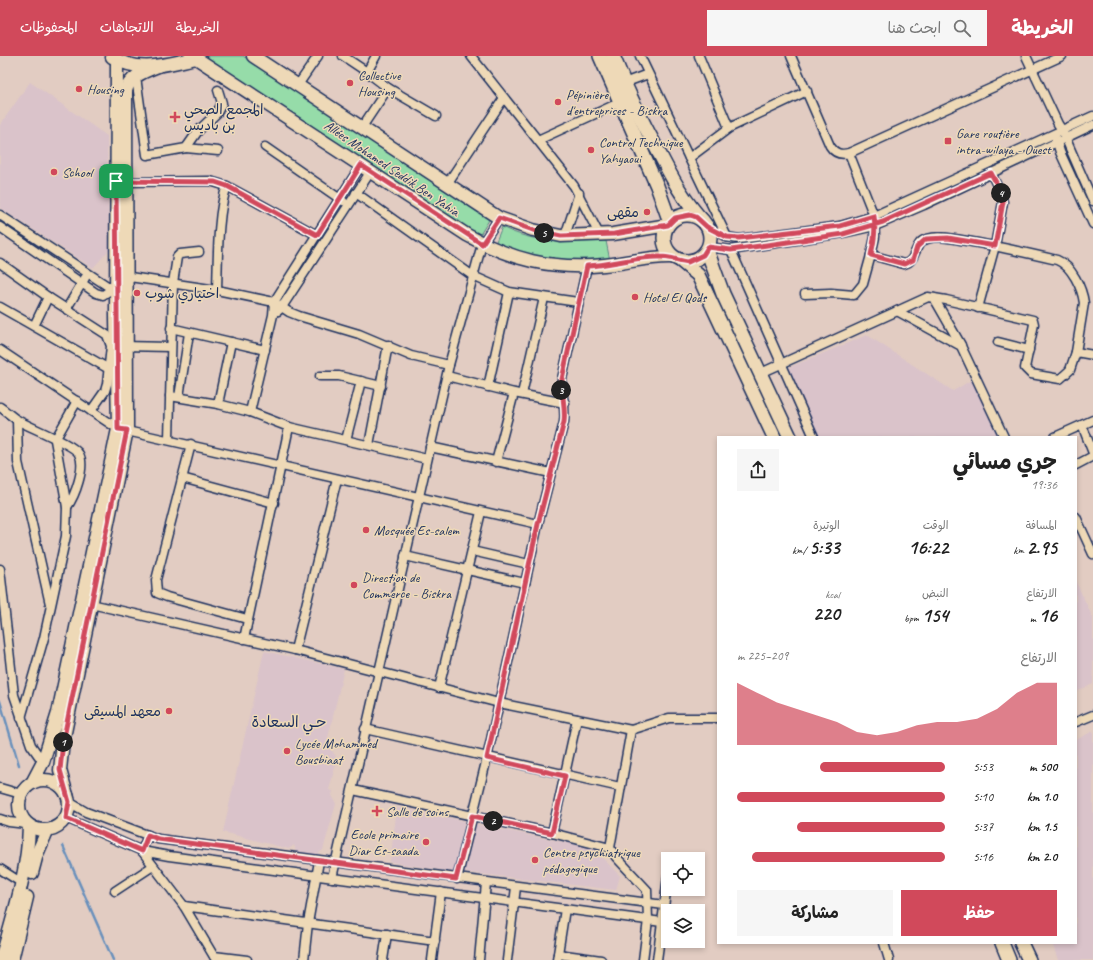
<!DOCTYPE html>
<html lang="ar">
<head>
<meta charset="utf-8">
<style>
	:root { --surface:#fff; --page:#f6f6f6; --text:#222; --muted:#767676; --accent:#d1495b }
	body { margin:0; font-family:Caveat,"Playpen Sans Arabic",sans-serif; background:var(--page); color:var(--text); direction:rtl; height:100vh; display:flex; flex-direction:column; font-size:15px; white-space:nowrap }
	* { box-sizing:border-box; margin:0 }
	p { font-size:13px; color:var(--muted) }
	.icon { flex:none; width:22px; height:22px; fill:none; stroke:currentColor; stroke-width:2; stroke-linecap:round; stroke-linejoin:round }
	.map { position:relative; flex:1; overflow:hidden; direction:ltr }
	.details { position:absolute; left:717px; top:380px; width:360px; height:508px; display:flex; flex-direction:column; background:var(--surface); border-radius:0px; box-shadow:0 2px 6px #0003; direction:rtl }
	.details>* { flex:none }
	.tools { position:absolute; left:661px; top:796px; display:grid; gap:8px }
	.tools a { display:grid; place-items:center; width:44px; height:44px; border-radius:0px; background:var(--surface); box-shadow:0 2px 6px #0003; font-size:20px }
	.pin { position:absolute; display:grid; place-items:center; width:34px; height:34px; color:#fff; margin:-17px; border-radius:8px; box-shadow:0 2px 6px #0006 }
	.km { position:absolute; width:20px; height:20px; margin:-10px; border-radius:50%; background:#222; color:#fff; font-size:11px; line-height:20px; text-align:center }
	.round { display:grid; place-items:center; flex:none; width:42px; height:42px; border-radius:0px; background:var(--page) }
	.head { display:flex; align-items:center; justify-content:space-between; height:68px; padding:0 20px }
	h1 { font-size:22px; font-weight:700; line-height:30px }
	.stats { display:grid; grid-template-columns:repeat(3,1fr); gap:6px; height:68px; padding:4px 20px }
	.stats div { display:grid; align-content:center }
	.stats b { font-size:20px; font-weight:700 }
	.stats small { font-size:11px; font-weight:400 }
	.stats p { font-size:11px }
	.chart { height:112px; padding:8px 20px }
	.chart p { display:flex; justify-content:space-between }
	.chart svg { width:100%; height:72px; margin-top:4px; fill:var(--accent); opacity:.7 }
	.primary-button { display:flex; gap:8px; margin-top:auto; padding:8px 20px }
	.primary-button a { flex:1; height:46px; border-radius:0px; background:var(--accent); color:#fff; font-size:16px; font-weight:700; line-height:46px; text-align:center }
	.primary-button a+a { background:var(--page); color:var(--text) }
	ul { padding:0 20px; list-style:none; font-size:13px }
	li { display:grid; grid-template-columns:64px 48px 1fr; align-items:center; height:30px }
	li i { height:10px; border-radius:5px; background:var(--accent) }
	header { display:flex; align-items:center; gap:24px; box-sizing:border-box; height:56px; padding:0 20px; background:var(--accent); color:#fff }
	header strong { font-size:19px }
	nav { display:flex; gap:22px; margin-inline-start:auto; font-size:14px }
	.search { width:280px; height:36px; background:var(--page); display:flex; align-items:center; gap:10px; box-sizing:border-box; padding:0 14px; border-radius:0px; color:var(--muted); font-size:15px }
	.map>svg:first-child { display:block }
	.built { fill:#dac3ca }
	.green { fill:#96dca9; stroke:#588684 }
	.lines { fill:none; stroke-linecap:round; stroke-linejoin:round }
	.stream { stroke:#6990bc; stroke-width:2.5 }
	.street-casing { stroke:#1b2f5e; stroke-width:11 }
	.secondary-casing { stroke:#1b2f5e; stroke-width:15 }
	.primary-casing { stroke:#1b2f5e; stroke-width:16 }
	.street { stroke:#eed9b7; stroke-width:8 }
	.secondary { stroke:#eed9b7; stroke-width:12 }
	.primary { stroke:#eed9b7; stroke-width:13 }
	.route-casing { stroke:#fff; stroke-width:8 }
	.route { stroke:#d1495b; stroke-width:5 }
	.poi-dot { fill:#d1495b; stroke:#eed9b7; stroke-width:1.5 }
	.labels { text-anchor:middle; stroke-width:3; stroke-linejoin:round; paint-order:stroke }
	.poi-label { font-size:14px; fill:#1b2f5e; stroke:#eed9b7; text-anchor:start }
	.street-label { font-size:14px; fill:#1b2f5e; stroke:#eed9b7 }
	.neighbourhood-label { font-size:15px; fill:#1b2f5e; stroke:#eed9b7 }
</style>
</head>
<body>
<header>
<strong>الخريطة</strong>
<div class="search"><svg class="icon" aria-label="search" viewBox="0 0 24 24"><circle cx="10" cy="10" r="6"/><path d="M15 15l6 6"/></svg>ابحث هنا</div>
<nav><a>الخريطة</a><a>الاتجاهات</a><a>المحفوظات</a></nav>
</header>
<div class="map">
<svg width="1093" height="904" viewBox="0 0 1093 904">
	<rect width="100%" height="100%" fill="#e2ccc2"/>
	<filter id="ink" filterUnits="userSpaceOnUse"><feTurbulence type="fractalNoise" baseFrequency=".025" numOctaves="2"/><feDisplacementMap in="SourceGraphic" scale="8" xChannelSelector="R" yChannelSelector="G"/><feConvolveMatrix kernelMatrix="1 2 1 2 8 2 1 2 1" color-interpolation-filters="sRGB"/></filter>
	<g filter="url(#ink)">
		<g class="built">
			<path d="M30,26L107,80L109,194L93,212L0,152V69Z"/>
			<path d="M867,279L953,335L973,323L1000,381H819L788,312Z"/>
			<path d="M1076,526L1093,562V628L1076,636Z"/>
			<path d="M264,595L344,613L327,686L337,703L329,734L333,735L332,739L336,748L323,794L316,799L296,796L294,789L289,793L223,776Z"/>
			<path d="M1093,675V904H1058L1052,887H1076V684Z"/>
			<path d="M397,752L465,765L454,816L390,806Z"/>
			<path d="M474,768L593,792L620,820L616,834L463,816Z"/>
		</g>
		<g class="green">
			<path d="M206,0H243L489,164L478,182L205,1Z"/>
			<path d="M502,171C534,188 570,186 606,185L610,205L562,207L494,190Z"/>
		</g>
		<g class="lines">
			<g class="stream">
				<path d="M0,645L19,709"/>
				<path d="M63,790L113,904"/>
			</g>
			<defs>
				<g id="street">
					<path d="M343,0L367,16"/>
					<path d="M376,0L367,16L388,32L436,60"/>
					<path d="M471,0L574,130L599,178"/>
					<path d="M640,0L727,181"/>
					<path d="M699,0L729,72"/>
					<path d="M791,0L830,90C835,98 841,99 849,97L1062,0"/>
					<path d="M1026,0L1058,68L1062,74L1093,145"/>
					<path d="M136,21L147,99L186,92L198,75L217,57L222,47L218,34"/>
					<path d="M624,27L648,18"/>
					<path d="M298,29L318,0"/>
					<path d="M362,71L388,32"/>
					<path d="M1056,83L1060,96L1093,168"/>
					<path d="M538,84L621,46"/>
					<path d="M265,91L343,145"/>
					<path d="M186,92L218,95"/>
					<path d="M849,97L874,160L875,181L871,199"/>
					<path d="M689,102L729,72L807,35"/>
					<path d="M123,126L210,125L227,130C217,156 218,206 217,234"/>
					<path d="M447,128L504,42"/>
					<path d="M227,130L317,179"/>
					<path d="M356,137L473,220L509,236L578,246"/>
					<path d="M0,159L112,233L121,235"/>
					<path d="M0,171L96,237L103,239L112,233"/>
					<path d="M707,171L727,181L739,183L840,170L874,160L1093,60"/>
					<path d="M565,180L579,137"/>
					<path d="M708,191L731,194L843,177L875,170L924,149L1093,69"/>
					<path d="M731,194L814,381"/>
					<path d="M0,207L48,241L107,279L111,290L107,328L105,335L91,355"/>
					<path d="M123,220L217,234L274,246L289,256L299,260L359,278L411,300L449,309"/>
					<path d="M805,238L831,237L854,239L863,228L871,199L904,208C918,205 913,186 927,183C940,179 954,183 967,185C997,190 1027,197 1057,204C1072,210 1082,232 1084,247L1076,296"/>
					<path d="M934,242L961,289"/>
					<path d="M0,251L109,313"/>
					<path d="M67,252L85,222"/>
					<path d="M978,252L995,190L1003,146L1001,138L991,117"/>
					<path d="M278,255L282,251L371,115"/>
					<path d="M897,255L961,290L1004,381"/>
					<path d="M34,270L48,241"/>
					<path d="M171,272L265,294"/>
					<path d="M998,286L1029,294"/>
					<path d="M123,290L170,291"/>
					<path d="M0,294L118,373L538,468"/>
					<path d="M761,317L928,241L946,244L1033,264L1034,268L1025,312L1031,318L1060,323L1070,314L1076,296L1093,299"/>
					<path d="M320,320H339L381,330"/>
					<path d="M447,320L514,337L565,347"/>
					<path d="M488,331L509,236"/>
					<path d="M522,338L544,242"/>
					<path d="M170,340L218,348L250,356L289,371L427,403"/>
					<path d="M179,341L189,277"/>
					<path d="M218,348L231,286"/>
					<path d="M0,351C6,355 11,360 17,364C29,371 75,389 79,398C86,411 75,440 67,451"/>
					<path d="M250,356L273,259L274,246L361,109"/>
					<path d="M17,364L18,406L50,548"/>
					<path d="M1082,369L1093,397"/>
					<path d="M1055,381L1093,364"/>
					<path d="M169,383L173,227L177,201L180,198L199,196"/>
					<path d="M346,384L361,325"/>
					<path d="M191,388L156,524L157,537L167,541L247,563"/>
					<path d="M369,389L388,289"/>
					<path d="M430,391L551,417"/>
					<path d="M496,406L514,337"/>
					<path d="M1076,409L1093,400"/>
					<path d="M182,422L274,447"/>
					<path d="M1076,461L1093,498"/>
					<path d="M472,495L529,508"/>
					<path d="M405,500L525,527"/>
					<path d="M0,513L14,639L31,689L43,706"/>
					<path d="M91,548L295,594L499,647L631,674L610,792L616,801L647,834L648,864L643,904"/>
					<path d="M244,583L289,371"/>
					<path d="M295,594L337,423"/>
					<path d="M439,632L481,456"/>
					<path d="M21,662L44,582L66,480L67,451L55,384L77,345"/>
					<path d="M1076,666L1093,659"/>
					<path d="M365,673L620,731"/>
					<path d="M631,674L669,662H718"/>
					<path d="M0,732L21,738"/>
					<path d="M353,734L552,777L610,792"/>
					<path d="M69,746L86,756L158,783L664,849"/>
					<path d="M66,762L142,795L169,800L662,866"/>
					<path d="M0,763L9,766L26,768"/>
					<path d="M552,777L577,663"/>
					<path d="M148,779L142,795L184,850L216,904"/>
					<path d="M0,813L22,827"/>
					<path d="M332,822L449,309L482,188L499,162"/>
					<path d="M457,823L487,702L538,468L564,366C566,351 561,338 562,323L587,210"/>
					<path d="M115,835L153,810"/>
					<path d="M184,850L435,885"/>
					<path d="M884,887L889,904"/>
					<path d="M558,898L601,904"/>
					<path d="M214,900L247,904"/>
					<path d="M304,904L308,867L319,805"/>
					<path d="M383,904L387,878"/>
					<path d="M432,904L441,836"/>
					<path d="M479,904L486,827"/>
					<path d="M507,904L516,831"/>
					<path d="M557,904L565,853"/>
					<path d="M657,904L668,821"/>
				</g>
				<g id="secondary">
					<path d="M253,0L499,162L533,174L561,180L613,178L668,169"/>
					<path d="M112,1C139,18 167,8 196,2L467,179C512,204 552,214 604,209C627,207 650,200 673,201"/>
					<circle cx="44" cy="749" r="25"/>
					<path d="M32,727L43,706L58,657L118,373L116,260L117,4"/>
					<path d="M67,739L60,714L63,686L127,374L126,35C129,20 146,15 158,10"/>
					<path d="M32,817L37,798L47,775"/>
					<path d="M1,904C13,860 28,816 29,770"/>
					<path d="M12,904L27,841"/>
				</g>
				<g id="primary">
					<path d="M600,0L657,130L670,166"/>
					<path d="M613,0C626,33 641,64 658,95C671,120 683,144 703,165"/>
					<circle cx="687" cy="182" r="23"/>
					<path d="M707,194L723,238L790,381"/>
					<path d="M681,205L698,219L774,381"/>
					<path d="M1002,887L1009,904"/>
					<path d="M1021,887L1029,904"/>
				</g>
			</defs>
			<use href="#street" class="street-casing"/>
			<use href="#secondary" class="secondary-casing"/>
			<use href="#primary" class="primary-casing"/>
			<use href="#street" class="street"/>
			<use href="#secondary" class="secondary"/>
			<use href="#primary" class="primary"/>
		</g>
	</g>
	<g class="lines" filter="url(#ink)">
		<defs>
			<path id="route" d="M116,125L118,373L127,374L63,686L60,714L69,746L66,762L142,795L148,779L158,783L456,823L472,760L552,777L565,720L487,702L538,468L564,366C566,351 561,338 562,323L587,210C612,209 637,200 661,201C671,201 679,205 688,206L703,199L708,191L731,194L774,188L843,178L883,166L991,117L1002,138L1003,146L995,190L948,182L926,183L917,191L913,204L904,208L871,199C874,185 876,174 874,160L840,170L739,182L727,181L707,171L696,161L690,159L675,162L668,169L614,178L561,180L533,174L499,162L482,188L361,109L317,179L227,130L215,126L116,125"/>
		</defs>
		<use href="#route" class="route-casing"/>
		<use href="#route" class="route"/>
	</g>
	<g class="poi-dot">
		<circle cx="350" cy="27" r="4"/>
		<circle cx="79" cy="33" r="4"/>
		<circle cx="558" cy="46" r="4"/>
		<path d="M173 55h4v4h4v4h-4v4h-4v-4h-4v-4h4z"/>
		<rect x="944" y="81" width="8" height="8" rx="2"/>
		<circle cx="591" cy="94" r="4"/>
		<circle cx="54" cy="116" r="4"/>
		<circle cx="647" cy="156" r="4"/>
		<circle cx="137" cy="237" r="4"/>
		<circle cx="635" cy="241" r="4"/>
		<circle cx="366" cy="474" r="4"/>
		<circle cx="354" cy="529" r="4"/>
		<circle cx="169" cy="655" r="4"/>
		<circle cx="287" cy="695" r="4"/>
		<path d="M375 749h4v4h4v4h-4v4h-4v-4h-4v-4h4z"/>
		<circle cx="426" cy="786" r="4"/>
		<circle cx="535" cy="804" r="4"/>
	</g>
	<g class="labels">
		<g class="poi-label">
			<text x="358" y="24">Collective<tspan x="358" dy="16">Housing</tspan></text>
			<text x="87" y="38">Housing</text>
			<text x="566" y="43">Pépinière<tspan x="566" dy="16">d'entreprises - Biskra</tspan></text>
			<text x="184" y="58">المجمع الصحي<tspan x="184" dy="16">بن باديس</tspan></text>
			<text x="956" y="82">Gare routière<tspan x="956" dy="16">intra-wilaya - Ouest</tspan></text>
			<text x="599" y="91">Control Technique<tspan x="599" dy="16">Yahyaoui</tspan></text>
			<text x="62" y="121">School</text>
			<text x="639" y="161" text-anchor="end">مقهى</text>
			<text x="145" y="242">اختياري شوب</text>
			<text x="643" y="246">Hotel El Qods</text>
			<text x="374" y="479">Mosquée Es-salem</text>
			<text x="362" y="526">Direction de<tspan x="362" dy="16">Commerce - Biskra</tspan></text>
			<text x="161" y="660" text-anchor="end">معهد المسيقى</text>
			<text x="295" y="692">Lycée Mohammed<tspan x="295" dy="16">Bousbiaat</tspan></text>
			<text x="386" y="760">Salle de soins</text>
			<text x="418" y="783" text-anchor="end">Ecole primaire<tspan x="418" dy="16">Diar Es-saada</tspan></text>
			<text x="543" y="801">Centre psychiatrique<tspan x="543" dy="16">pédagogique</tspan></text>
		</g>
		<g class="street-label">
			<text transform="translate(392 112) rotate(34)" y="5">Allées Mohamed Seddik Ben Yahia</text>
		</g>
		<g class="neighbourhood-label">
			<text x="289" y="671">حـي السعادة</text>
		</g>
	</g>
</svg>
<div class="tools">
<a><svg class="icon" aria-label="locate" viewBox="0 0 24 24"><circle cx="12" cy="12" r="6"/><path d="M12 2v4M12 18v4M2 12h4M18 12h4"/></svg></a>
<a><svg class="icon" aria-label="layers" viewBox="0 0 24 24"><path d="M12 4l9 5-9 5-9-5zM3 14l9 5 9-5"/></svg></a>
</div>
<div class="pin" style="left:116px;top:125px;background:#1e9e55"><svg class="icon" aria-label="arrive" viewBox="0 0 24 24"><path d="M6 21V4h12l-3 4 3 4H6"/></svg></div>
<b class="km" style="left:63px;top:686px">1</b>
<b class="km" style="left:493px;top:765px">2</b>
<b class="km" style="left:561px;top:334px">3</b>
<b class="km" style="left:1001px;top:137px">4</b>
<b class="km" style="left:544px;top:177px">5</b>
<section class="details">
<div class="head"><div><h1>جري مسائي</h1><p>19:36</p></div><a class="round"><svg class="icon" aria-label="share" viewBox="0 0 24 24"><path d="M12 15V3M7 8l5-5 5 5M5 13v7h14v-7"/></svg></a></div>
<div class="stats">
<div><p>المسافة</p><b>2.95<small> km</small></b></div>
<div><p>الوقت</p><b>16:22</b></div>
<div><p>الوتيرة</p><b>5:33<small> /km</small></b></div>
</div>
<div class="stats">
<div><p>الارتفاع</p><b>16<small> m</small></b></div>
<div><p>النبض</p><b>154<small> bpm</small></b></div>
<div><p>kcal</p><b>220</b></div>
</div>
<div class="chart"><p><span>الارتفاع</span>209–225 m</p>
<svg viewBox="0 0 160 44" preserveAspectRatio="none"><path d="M0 44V6L10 12L20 18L30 22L40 26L50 30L60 36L70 38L80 36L90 32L100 30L110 30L120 28L130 22L140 12L150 6L160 6V44z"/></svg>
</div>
<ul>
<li><b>500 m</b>5:53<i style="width:60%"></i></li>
<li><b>1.0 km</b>5:10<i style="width:100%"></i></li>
<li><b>1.5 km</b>5:37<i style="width:71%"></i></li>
<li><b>2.0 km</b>5:16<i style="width:93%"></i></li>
</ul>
<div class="primary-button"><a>حفظ</a><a>مشاركة</a></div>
</section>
</div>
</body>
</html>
